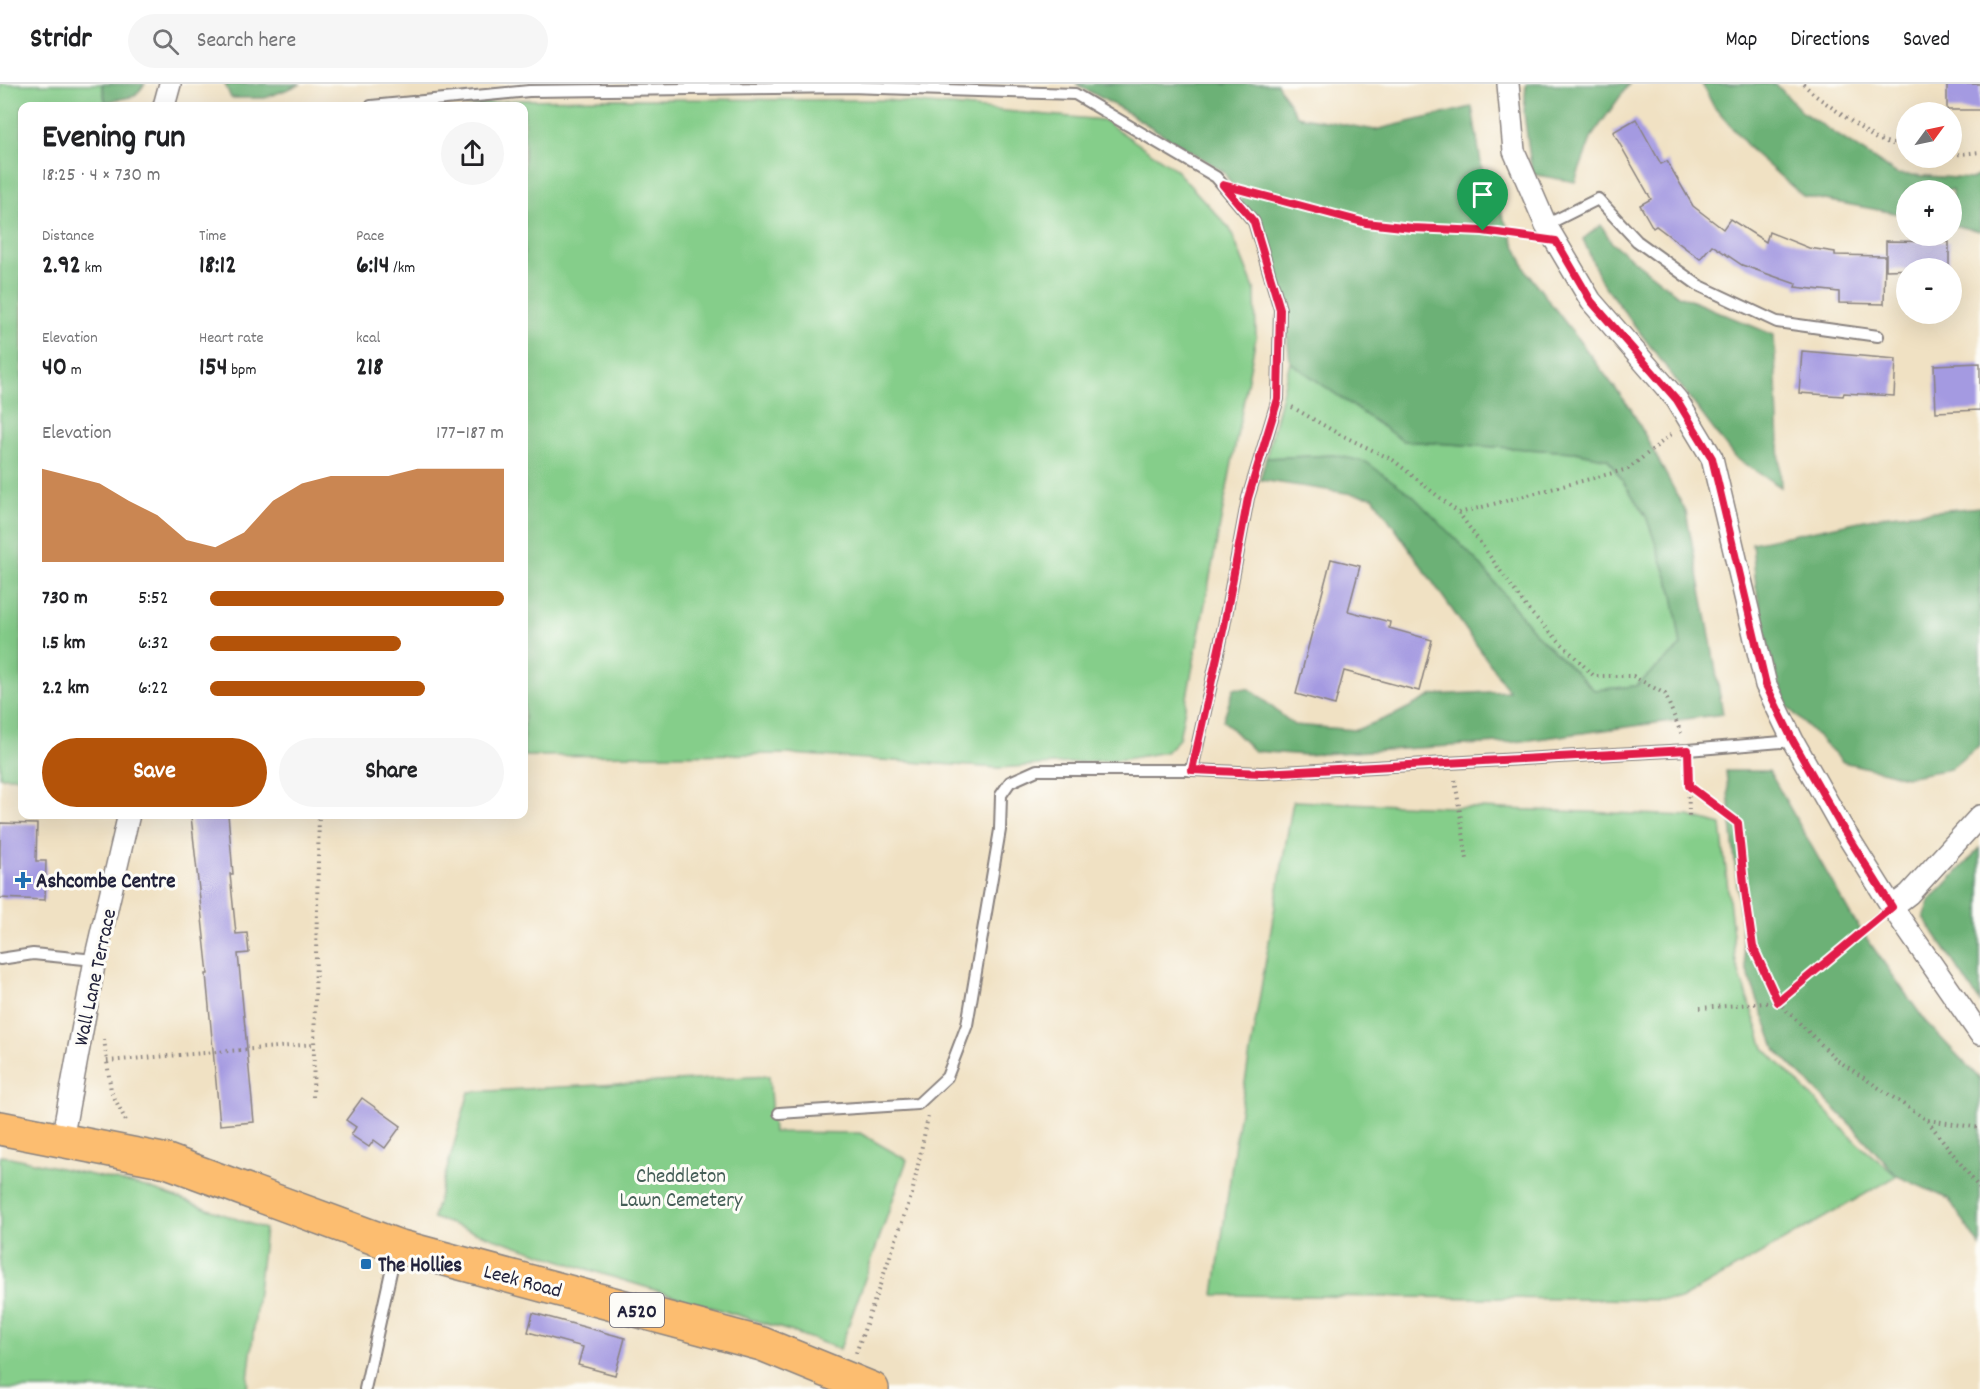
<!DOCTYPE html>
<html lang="en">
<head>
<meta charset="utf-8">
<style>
	:root { --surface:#fff; --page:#f6f6f6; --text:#202124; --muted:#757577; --line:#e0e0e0; --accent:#b45309 }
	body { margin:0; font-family:Dekko,sans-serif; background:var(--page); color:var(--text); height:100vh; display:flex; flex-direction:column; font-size:22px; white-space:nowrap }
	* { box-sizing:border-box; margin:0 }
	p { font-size:20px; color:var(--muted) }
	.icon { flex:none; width:33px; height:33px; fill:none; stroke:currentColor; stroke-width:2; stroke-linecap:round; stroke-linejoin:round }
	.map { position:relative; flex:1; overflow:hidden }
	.details { position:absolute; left:18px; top:18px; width:510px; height:717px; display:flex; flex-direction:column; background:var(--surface); border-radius:12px; box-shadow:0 6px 24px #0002 }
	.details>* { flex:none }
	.needle { width:39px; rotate:57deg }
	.tools { position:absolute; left:1896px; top:18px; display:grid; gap:12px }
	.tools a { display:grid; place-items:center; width:66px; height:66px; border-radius:50%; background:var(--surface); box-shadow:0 6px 24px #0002; font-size:30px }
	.pin { position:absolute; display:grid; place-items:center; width:51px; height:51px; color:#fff; margin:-62px -26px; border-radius:50% 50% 50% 0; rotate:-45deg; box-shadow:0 0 6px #0007 }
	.pin .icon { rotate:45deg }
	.round { display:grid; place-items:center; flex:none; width:63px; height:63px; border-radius:32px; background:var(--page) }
	.head { display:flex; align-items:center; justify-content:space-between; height:102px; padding:0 24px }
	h1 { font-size:33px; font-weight:700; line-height:45px }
	.stats { display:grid; grid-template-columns:repeat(3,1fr); gap:9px; height:102px; padding:6px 24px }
	.stats div { display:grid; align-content:center }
	.stats b { font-size:26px; font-weight:700 }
	.stats small { font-size:16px; font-weight:400 }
	.stats p { font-size:16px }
	.chart { height:168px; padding:12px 24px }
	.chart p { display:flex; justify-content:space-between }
	.chart svg { width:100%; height:108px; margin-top:6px; fill:var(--accent); opacity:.7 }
	.action { display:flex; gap:12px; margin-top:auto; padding:12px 24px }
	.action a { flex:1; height:69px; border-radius:36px; background:var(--accent); color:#fff; font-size:24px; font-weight:700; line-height:69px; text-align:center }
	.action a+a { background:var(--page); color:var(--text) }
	ul { padding:0 24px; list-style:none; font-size:20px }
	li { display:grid; grid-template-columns:96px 72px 1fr; align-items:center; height:45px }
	li i { height:15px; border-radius:8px; background:var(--accent) }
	header { display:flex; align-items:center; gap:36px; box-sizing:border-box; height:84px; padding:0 30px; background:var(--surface); border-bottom:2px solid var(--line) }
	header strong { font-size:28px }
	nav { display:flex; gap:33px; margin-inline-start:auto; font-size:21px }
	.search { width:420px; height:54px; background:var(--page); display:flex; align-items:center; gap:15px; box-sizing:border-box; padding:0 21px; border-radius:33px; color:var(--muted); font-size:22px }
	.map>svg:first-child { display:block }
	.green { fill:#85ce8a; stroke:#547862; stroke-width:1.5 }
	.forest { fill:#6cb176; stroke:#476a58; stroke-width:1.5 }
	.building { fill:#a49ae1 }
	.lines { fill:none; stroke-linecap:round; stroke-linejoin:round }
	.lane-casing { stroke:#89827f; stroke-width:14 }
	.street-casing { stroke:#89827f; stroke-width:24 }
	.highway-casing { stroke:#89827f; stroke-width:36 }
	.path { stroke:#89827f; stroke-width:4; stroke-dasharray:1.5 4.5; stroke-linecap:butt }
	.lane { stroke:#fff; stroke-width:10 }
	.street { stroke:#fff; stroke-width:21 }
	.highway { stroke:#fcbd6f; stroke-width:33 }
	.route-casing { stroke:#fff; stroke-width:12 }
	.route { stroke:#e11d48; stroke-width:8 }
	.poi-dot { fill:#1f6fb2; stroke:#fdfcf7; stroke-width:2 }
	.labels { text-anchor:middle; stroke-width:6; stroke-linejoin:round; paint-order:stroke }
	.shield { fill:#fdfcf7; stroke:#646373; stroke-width:1.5 }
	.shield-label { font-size:20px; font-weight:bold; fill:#22223b }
	.poi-label { font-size:21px; font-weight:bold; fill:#22223b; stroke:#fdfcf7; text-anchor:start }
	.street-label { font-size:21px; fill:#22223b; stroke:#fdfcf7 }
	.park-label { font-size:21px; fill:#455e57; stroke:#fdfcf7 }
</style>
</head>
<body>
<header>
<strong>Stridr</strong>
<div class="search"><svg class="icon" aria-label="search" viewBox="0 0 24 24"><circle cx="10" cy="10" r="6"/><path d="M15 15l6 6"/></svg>Search here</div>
<nav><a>Map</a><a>Directions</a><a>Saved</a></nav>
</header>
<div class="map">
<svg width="1980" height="1305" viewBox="0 0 1980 1305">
	<rect width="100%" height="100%" fill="#fdfcf7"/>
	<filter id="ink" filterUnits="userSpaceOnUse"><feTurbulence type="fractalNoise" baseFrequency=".0167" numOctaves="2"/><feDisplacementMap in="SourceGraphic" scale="12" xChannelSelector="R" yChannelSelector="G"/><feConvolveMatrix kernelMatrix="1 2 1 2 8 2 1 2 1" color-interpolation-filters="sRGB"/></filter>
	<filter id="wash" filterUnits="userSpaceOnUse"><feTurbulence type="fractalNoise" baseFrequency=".008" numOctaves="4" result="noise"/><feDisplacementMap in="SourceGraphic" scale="24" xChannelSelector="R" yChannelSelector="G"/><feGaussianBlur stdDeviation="1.35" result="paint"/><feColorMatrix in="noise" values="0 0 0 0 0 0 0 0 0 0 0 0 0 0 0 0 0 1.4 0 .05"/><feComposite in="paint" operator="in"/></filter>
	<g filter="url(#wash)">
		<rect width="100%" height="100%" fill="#f0e1c3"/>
		<g class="green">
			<path d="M0,0H102L106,22H22V693H0Z"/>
			<path d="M613,15L886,16L1103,36L1174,84L1230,145L1255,207L1256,253L1179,655L1166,668L1125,675L999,684L791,670L524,672V22H465L516,16Z"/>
			<path d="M1290,278L1403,357L1575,368L1608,375L1646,432L1673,510L1681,562L1636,602L1594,606L1535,549L1479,479L1335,371L1266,374Z"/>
			<path d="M1293,717L1689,732L1721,741L1736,879L1764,964L1857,1059L1897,1092L1680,1216L1214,1211L1236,1051Z"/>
			<path d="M769,992L773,1048L860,1049L907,1076L840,1265L793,1248L583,1184L433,1134L469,1008Z"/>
			<path d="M0,1072L10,1073L146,1103L265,1145L247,1305H0Z"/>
		</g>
		<g class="forest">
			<path d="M102,0H145L135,12L106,18Z"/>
			<path d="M225,0H301L265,14H231Z"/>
			<path d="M1076,0H1277L1297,32L1375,46L1472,23L1482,85L1527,188L1631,325L1686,428L1710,552L1723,630L1515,658L1305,671L1254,667L1223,636L1234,604L1250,605L1294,641L1356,646L1394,631L1433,611L1509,607L1373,413L1260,396L1266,374L1335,371L1366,378L1412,411L1479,479L1535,549L1594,606L1636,602L1681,562L1673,510L1646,432L1608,375L1575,368L1403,357L1290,278L1283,212L1259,147L1224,88L1125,27Z"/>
			<path d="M1526,0H1629L1592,52L1575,98L1532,90L1524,29Z"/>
			<path d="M1702,0H1776L1802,28L1897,90L1971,95L1980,91V147L1952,141V106H1906V131L1803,112L1754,69L1714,23Z"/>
			<path d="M1601,141L1612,159L1678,211L1774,251L1781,403L1735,374L1601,197L1583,155Z"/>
			<path d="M1980,423V661L1950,685L1906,693L1843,678L1785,620L1770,569L1756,502L1752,459L1889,431Z"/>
			<path d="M1726,687H1769L1853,835L1925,937L1980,995V1163L1949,1115L1897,1092L1854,1044L1776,966L1745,881Z"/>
			<path d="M1980,764V918L1924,834L1930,817Z"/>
		</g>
		<g id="blocks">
			<g class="building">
				<rect x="1947" y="0" width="33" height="26"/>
				<path d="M1636,35L1661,80L1667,77L1693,122L1723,145L1730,135L1766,158L1769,148L1809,164L1835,168V171L1885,172L1884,220L1839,219V208L1795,203L1796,200L1742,181L1712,161L1700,175L1656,142L1653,144L1640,121L1651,115L1613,48Z"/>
				<path d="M1886,157L1949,158V184L1886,186Z"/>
				<path d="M1802,267L1896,275L1894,312L1844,309L1843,312L1799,309Z"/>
				<path d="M1980,279V326L1936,328L1934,281Z"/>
				<path d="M1331,475L1360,482L1348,527L1390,538L1389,544L1432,556L1419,607L1344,587L1335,621L1296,610Z"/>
				<path d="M206,730H228L233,790H230L236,850L247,849L249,869L238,870L254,1038L220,1041L206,890H208L191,732Z"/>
				<path d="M0,739L37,740L36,777H46L45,816L0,814Z"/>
				<path d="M362,1014L401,1042L385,1064L374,1056L369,1063L351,1051L356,1043L346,1036Z"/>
				<path d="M533,1229L625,1254L615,1291L578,1281L583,1263L528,1248Z"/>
			</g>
		</g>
	</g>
	<g filter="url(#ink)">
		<use href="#blocks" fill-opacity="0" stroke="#89827f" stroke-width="1.5"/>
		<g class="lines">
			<defs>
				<g id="lane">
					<path d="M371,22L529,7L849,3L1075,10L1216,93L1254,138L1280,225L1278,315L1248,414L1224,542L1192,686L1262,689L1688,666L1793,657"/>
					<path d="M1546,141L1598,115L1637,157L1698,201L1777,238L1878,252"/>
					<path d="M0,875L33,870L95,876"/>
					<path d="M779,1029L918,1020L947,993L967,941L1000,746L1001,711L1010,698L1037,686H1192"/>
					<path d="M365,1305L396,1165"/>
				</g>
				<g id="street">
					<path d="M1508,0L1514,67L1546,141L1591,217L1677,316L1712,374L1766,601L1793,657L1840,740L1892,823L1980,950"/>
					<path d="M164,22L170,0"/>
					<path d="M1892,823L1909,810L1980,732"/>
					<path d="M62,1056L95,876L129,730"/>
				</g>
				<path id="highway" d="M0,1044L167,1077L397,1162L762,1260L872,1305"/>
			</defs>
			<use href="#lane" class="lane-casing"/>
			<use href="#street" class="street-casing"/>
			<use href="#highway" class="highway-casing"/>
			<g class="path">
				<path d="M1803,0L1816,12L1876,55L1906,64"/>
				<path d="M1952,71L1980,68"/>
				<path d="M1253,109L1366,139L1412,144L1483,147L1529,153"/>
				<path d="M1292,323L1339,350L1393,376L1459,429L1529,527L1594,592H1633L1665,610L1681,649"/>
				<path d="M1459,429L1628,385L1673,349"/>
				<path d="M1688,682L1689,732"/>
				<path d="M1455,696L1467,775"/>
				<path d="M1689,703L1738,739L1744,800L1753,863L1778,918L1837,976L1927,1036L1980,1105"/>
				<path d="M1700,924L1778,918L1875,837"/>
				<path d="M104,955L111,1007L127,1039"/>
				<path d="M107,977L314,960"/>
				<path d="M313,1013L319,730"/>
				<path d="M1928,1036L1980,1044"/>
				<path d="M856,1269L912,1110L928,1033"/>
			</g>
			<use href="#lane" class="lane"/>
			<use href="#street" class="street"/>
			<use href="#highway" class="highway"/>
		</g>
	</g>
	<g class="lines" filter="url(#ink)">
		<defs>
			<path id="route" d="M1223,101L1366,139L1412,144L1483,147L1556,157L1591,217L1677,316L1712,374L1766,601L1793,657L1840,740L1892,823L1778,918L1753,863L1744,800L1738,739L1689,702L1688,666L1262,689L1192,686L1224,542L1248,414L1278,315L1280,225L1254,138Z"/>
		</defs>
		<use href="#route" class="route-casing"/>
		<use href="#route" class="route"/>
	</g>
	<g class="poi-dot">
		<path d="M20 787h6v6h6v6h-6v6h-6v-6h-6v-6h6z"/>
		<rect x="360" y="1174" width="12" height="12" rx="3"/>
	</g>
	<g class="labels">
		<rect class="shield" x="610" y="1209" width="54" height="34" rx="4.5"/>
		<g class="shield-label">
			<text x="637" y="1233">A520</text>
		</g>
		<g class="poi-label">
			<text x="36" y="803">Ashcombe Centre</text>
			<text x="378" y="1187">The Hollies</text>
		</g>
		<g class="street-label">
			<text transform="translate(94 893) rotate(-78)" y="7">Wall Lane Terrace</text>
			<text transform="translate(523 1196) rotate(15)" y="7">Leek Road</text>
		</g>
		<g class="park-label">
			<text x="681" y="1098">Cheddleton<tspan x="681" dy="24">Lawn Cemetery</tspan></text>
		</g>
	</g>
</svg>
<div class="tools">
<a><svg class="needle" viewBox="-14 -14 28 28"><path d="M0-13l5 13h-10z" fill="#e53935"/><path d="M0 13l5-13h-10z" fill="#757577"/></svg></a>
<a>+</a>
<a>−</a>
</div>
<div class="pin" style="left:1483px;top:147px;background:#1e9e55"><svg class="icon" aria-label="arrive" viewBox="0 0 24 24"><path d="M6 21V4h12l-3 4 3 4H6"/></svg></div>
<section class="details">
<div class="head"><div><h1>Evening run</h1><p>18:25 · 4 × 730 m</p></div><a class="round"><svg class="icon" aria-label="share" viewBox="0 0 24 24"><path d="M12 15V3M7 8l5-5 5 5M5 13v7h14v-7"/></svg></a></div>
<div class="stats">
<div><p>Distance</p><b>2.92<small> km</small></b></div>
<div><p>Time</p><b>18:12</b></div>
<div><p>Pace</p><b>6:14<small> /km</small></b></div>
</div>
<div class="stats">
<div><p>Elevation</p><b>40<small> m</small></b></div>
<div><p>Heart rate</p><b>154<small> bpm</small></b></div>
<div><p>kcal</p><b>218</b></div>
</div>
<div class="chart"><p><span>Elevation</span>177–187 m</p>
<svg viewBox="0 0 160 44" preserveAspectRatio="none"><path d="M0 44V6L10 9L20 12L30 19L40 25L50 35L60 38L70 32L80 19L90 12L100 9L110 9L120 9L130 6L140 6L150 6L160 6V44z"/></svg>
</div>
<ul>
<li><b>730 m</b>5:52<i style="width:100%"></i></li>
<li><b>1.5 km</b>6:32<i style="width:65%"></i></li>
<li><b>2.2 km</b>6:22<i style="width:73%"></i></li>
</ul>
<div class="action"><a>Save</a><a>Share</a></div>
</section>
</div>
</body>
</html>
